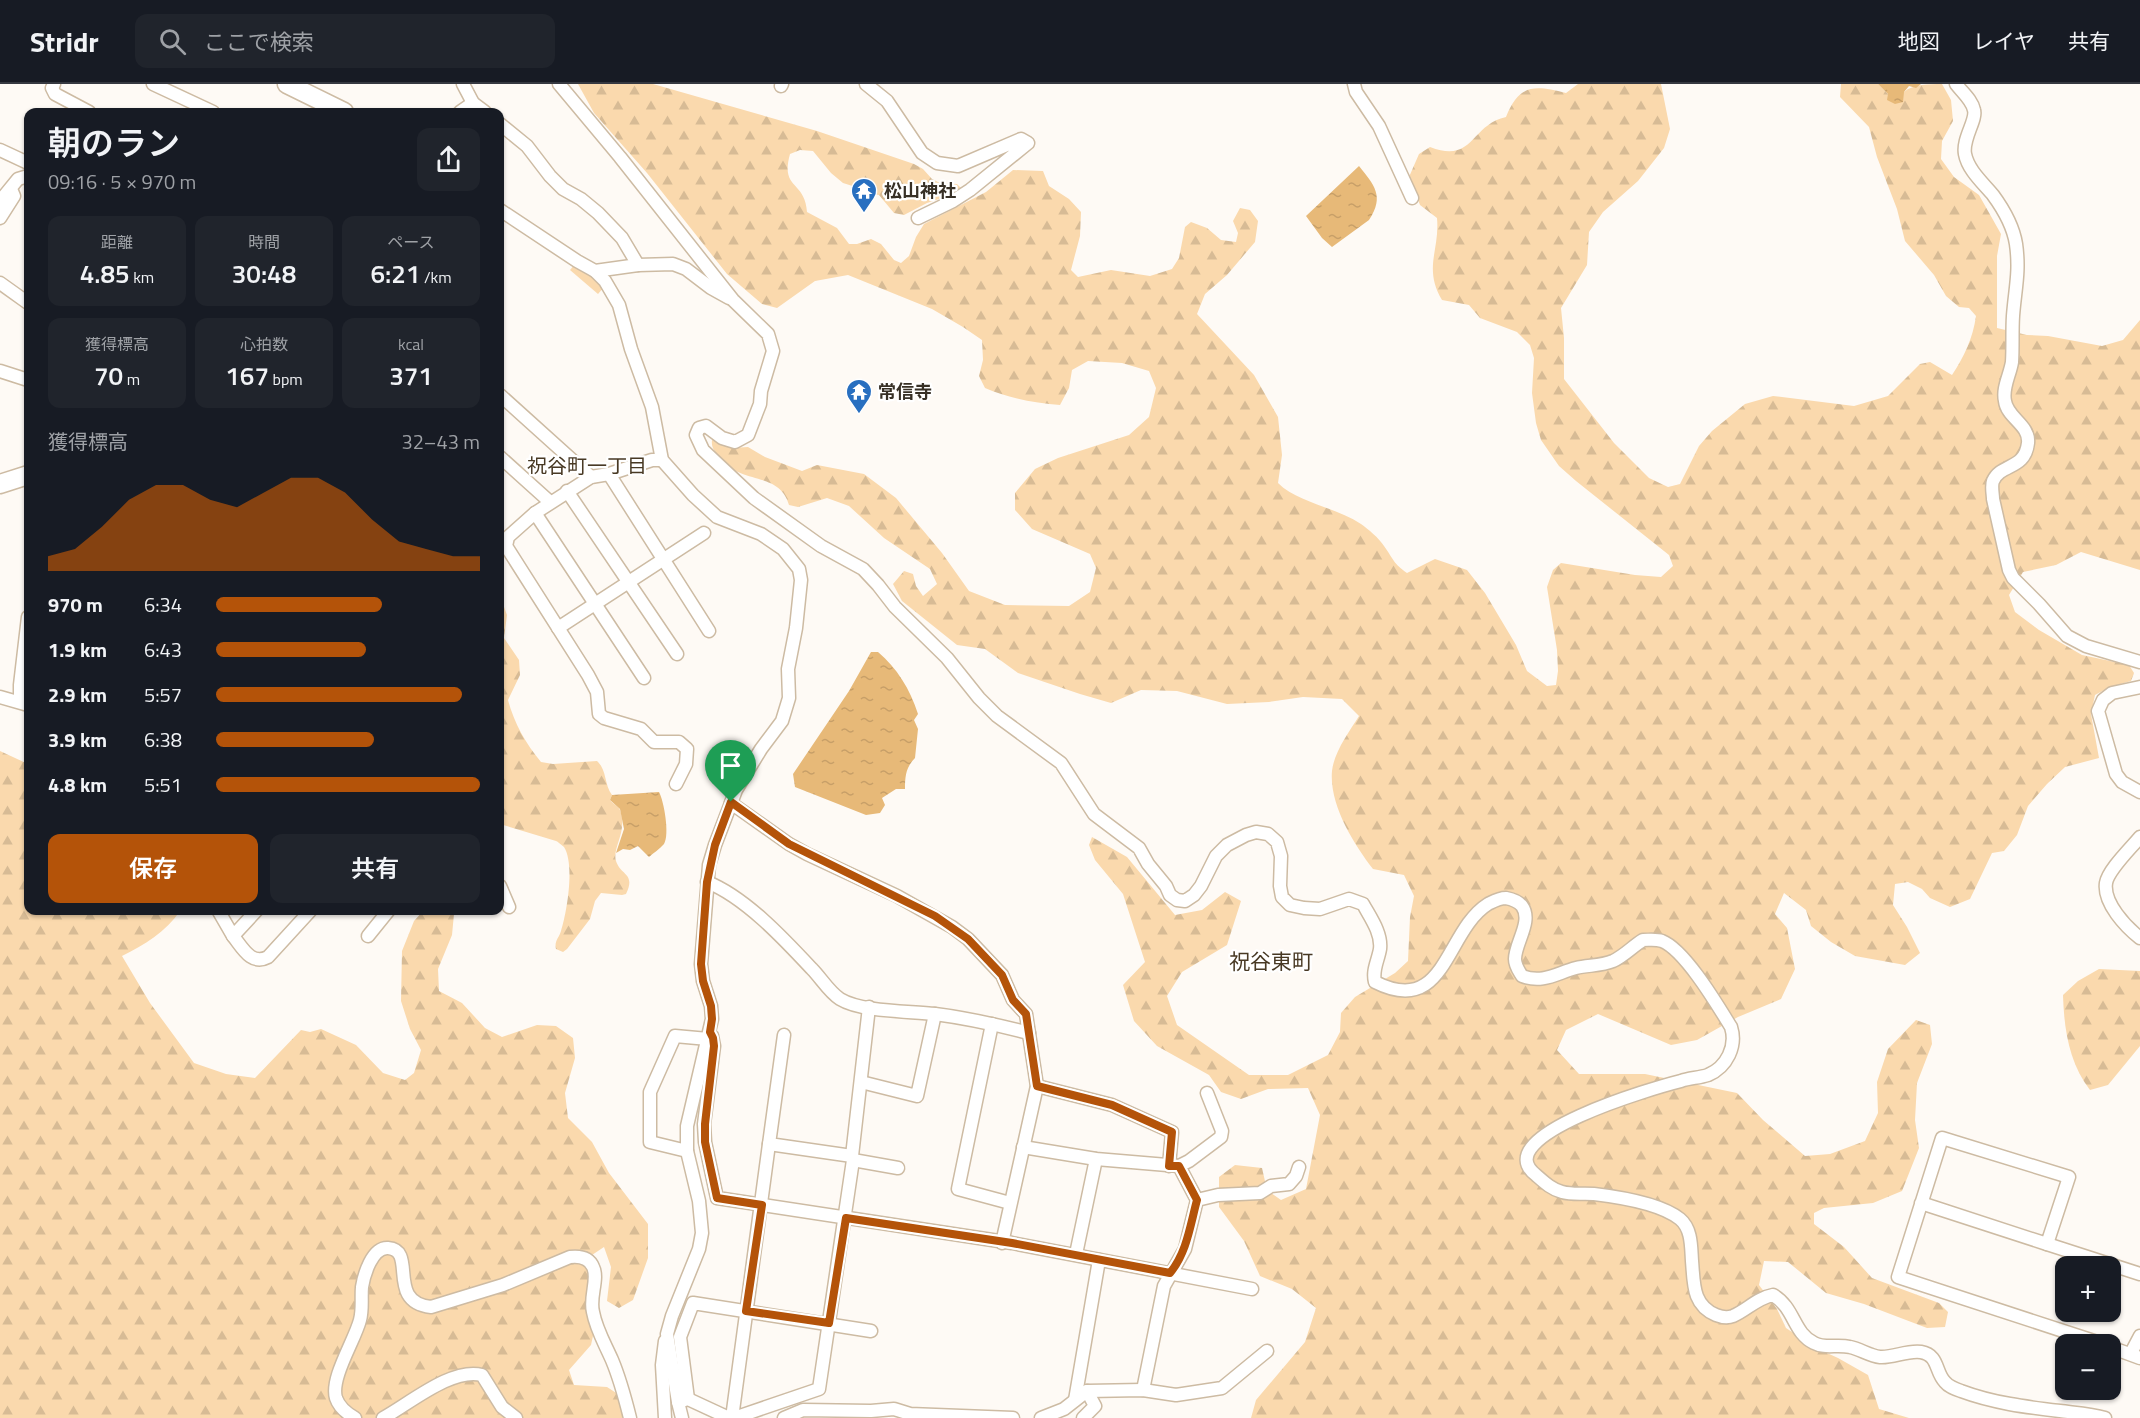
<!DOCTYPE html>
<html lang="ja">
<head>
<meta charset="utf-8">
<style>
	:root { --surface:#171b24; --page:#20242c; --text:#f1f3f6; --muted:#9ea1a6; --line:#363941; --accent:#b45309 }
	body { margin:0; font-family:"Titillium Web","Noto Sans JP",sans-serif; background:var(--page); color:var(--text); height:100vh; display:flex; flex-direction:column; font-size:22px; white-space:nowrap }
	* { box-sizing:border-box; margin:0 }
	p { font-size:20px; color:var(--muted) }
	.icon { flex:none; width:33px; height:33px; fill:none; stroke:currentColor; stroke-width:2; stroke-linecap:round; stroke-linejoin:round }
	.map { position:relative; flex:1; overflow:hidden }
	.details { position:absolute; left:24px; top:24px; width:480px; height:807px; display:flex; flex-direction:column; background:var(--surface); border-radius:12px; box-shadow:0 2px 4px #0004 }
	.details>* { flex:none }
	.tools { position:absolute; left:2055px; top:1172px; display:grid; gap:12px }
	.tools a { display:grid; place-items:center; width:66px; height:66px; border-radius:12px; background:var(--surface); box-shadow:0 2px 4px #0004; font-size:30px }
	.pin { position:absolute; display:grid; place-items:center; width:51px; height:51px; color:#fff; margin:-62px -26px; border-radius:50% 50% 50% 0; rotate:-45deg; box-shadow:0 0 6px #0007 }
	.pin .icon { rotate:45deg }
	.round { display:grid; place-items:center; flex:none; width:63px; height:63px; border-radius:12px; background:var(--page) }
	.headline { display:flex; align-items:center; justify-content:space-between; height:102px; padding:0 24px }
	h1 { font-size:33px; font-weight:600; line-height:45px }
	.metrics { display:grid; grid-template-columns:repeat(3,1fr); gap:9px; height:102px; padding:6px 24px }
	.metrics div { display:grid; align-content:center; border-radius:12px; background:var(--page); text-align:center }
	.metrics b { font-size:26px; font-weight:600 }
	.metrics small { font-size:16px; font-weight:400 }
	.metrics p { font-size:16px }
	.chart { height:168px; padding:12px 24px }
	.chart p { display:flex; justify-content:space-between }
	.chart svg { width:100%; height:108px; margin-top:6px; fill:var(--accent); opacity:.7 }
	.action { display:flex; gap:12px; margin-top:auto; padding:12px 24px }
	.action a { flex:1; height:69px; border-radius:12px; background:var(--accent); color:#fff; font-size:24px; font-weight:600; line-height:69px; text-align:center }
	.action a+a { background:var(--page); color:var(--text) }
	ul { padding:0 24px; list-style:none; font-size:20px }
	li { display:grid; grid-template-columns:96px 72px 1fr; align-items:center; height:45px }
	li i { height:15px; border-radius:8px; background:var(--accent) }
	header { display:flex; align-items:center; gap:36px; box-sizing:border-box; height:84px; padding:0 30px; background:var(--surface); border-bottom:2px solid var(--line) }
	header strong { font-size:28px }
	nav { display:flex; gap:33px; margin-inline-start:auto; font-size:21px }
	.search { width:420px; height:54px; background:var(--page); display:flex; align-items:center; gap:15px; box-sizing:border-box; padding:0 21px; border-radius:12px; color:var(--muted); font-size:22px }
	.map>svg:first-child { display:block }
	.green { fill:#fad9ad }
	.forest { fill:url(#forest-firs) }
	.water { fill:url(#water-ripples) }
	.lines { fill:none; stroke-linecap:round; stroke-linejoin:round }
	.minor-casing { stroke:#cdbba3; stroke-width:15 }
	.secondary-casing { stroke:#cdbba3; stroke-width:21 }
	.minor { stroke:#fff; stroke-width:12 }
	.secondary { stroke:#fff; stroke-width:18 }
	.route-casing { stroke:#fff; stroke-width:12 }
	.route { stroke:#b45309; stroke-width:8 }
	.labels { text-anchor:middle; stroke-width:4.5; stroke-linejoin:round; paint-order:stroke }
	.poi-label { font-size:18px; font-weight:bold; fill:#373026; stroke:#fff; text-anchor:start }
	.neighbourhood-label { font-size:20px; fill:#483924; stroke:#fff }
	.quarter-label { font-size:21px; fill:#483924; stroke:#fff }
</style>
</head>
<body>
<header>
<strong>Stridr</strong>
<div class="search"><svg class="icon" aria-label="search" viewBox="0 0 24 24"><circle cx="10" cy="10" r="6"/><path d="M15 15l6 6"/></svg>ここで検索</div>
<nav><a>地図</a><a>レイヤ</a><a>共有</a></nav>
</header>
<div class="map">
<svg width="2140" height="1334" viewBox="0 0 2140 1334">
	<defs>
		<pattern id="forest-firs" width="22" height="20" patternUnits="userSpaceOnUse" patternTransform="scale(1.5)"><rect width="22" height="20" fill="#fad9ad"/><path d="M5 1l3.5 6h-7zM16 11l3.5 6h-7z" fill="#d7bb95"/></pattern>
		<pattern id="water-ripples" width="26" height="14" patternUnits="userSpaceOnUse" patternTransform="scale(1.5)"><rect width="26" height="14" fill="#e7b978"/><path d="M2 4q2-2 4 0t4 0M15 11q2-2 4 0t4 0" fill="none" stroke="#c79f68"/></pattern>
	</defs>
	<rect width="100%" height="100%" fill="#fefaf5"/>
	<path class="green" d="M575,180L584,184L604,203L598,210L570,186Z"/>
	<g class="forest">
		<path d="M578,0H653L817,47L914,80L923,85L932,95L940,99L957,100L962,105L960,108L927,119L904,131L894,129L879,111L870,110L862,105L843,99L831,89L813,67L800,66L790,70C780,106 805,96 807,128L837,144L849,160H857L871,155L881,160L894,176L901,179L909,172L916,153L924,140L986,108L1013,86L1043,87L1049,102L1069,115L1081,128L1080,152L1071,186L1078,193L1111,186L1150,192L1172,185L1179,174L1185,143L1191,138L1207,144L1221,156L1236,158L1238,149L1233,137L1240,124L1250,126L1258,137L1255,158L1227,191L1205,210L1197,230L1254,291L1278,333L1282,371L1278,399C1298,419 1336,423 1361,440C1368,445 1379,454 1384,462C1394,476 1393,479 1407,489L1435,475L1467,486L1485,509L1516,561L1527,587L1547,602L1556,601L1558,587L1557,566L1547,503L1553,486L1561,479L1635,491L1661,493L1673,482L1669,471L1576,397L1559,382L1541,356L1536,339L1532,309L1534,274L1530,261L1517,248L1480,234L1469,221L1442,216C1423,184 1440,166 1437,134L1420,121L1409,93L1419,70L1430,63C1474,80 1470,41 1506,33C1519,0 1534,1 1566,9L1578,0H1661L1670,45L1664,64L1638,97L1603,128L1589,148L1587,181L1561,224L1564,254V295L1614,359L1649,394L1668,403L1680,400L1699,362L1712,347L1745,320L1773,312L1854,322L1888,312L1920,280L1930,278L1952,291C1964,273 1973,254 1976,232L1969,224L1959,223L1946,212L1934,191L1905,157L1897,125L1877,73L1869,43L1840,13L1841,0H1878L1888,10L1904,8C1913,0 1929,0 1942,0L1951,16L1953,37L1942,57L1941,75L1954,93L1979,111L2001,150L1997,172V244L2027,251L2048,252L2102,262L2123,256L2140,236V486L2081,468L2056,481L2023,488L2009,511L2015,528L2039,546L2082,571L2129,581L2134,589L2131,597L2110,603L2095,611L2091,630L2099,674L2065,683L2047,700L2028,722L2017,751L2004,767L1992,769L1970,815L1950,823L1930,814L1922,805L1908,798L1895,800L1893,821L1907,843L1920,869L1905,881L1855,872L1831,858L1811,842L1806,826L1784,809L1775,830L1787,844L1795,885L1781,915L1738,933L1697,956L1671,961L1598,930L1566,946L1557,966L1579,990H1645L1737,1009L1763,1036L1805,1072L1830,1070L1865,1057L1878,1029L1877,998L1888,965L1916,936L1930,941L1932,960L1917,999L1915,1036L1919,1064L1902,1107L1873,1119L1824,1124L1814,1129V1140L1844,1163L1872,1194L1939,1219L1948,1228L1945,1243L1927,1244L1864,1220L1826,1209L1788,1178L1764,1177L1759,1201L1777,1225L1786,1244L1816,1264L1838,1274L1868,1291L1879,1325L1909,1334H1251L1256,1316L1305,1258L1316,1224L1292,1205L1260,1192L1244,1157L1219,1123V1093L1235,1081L1262,1084L1267,1106L1281,1116L1306,1105L1320,1031L1308,1004L1268,1005L1241,1015L1221,1008L1209,991L1157,962L1134,937L1123,901L1145,878L1123,810L1095,776L1089,761L1092,753L1127,773L1175,831L1202,826L1225,808L1241,817L1227,861L1182,888L1167,912L1177,941L1249,991H1288L1328,971L1340,948L1341,929L1355,913L1395,889L1408,877L1410,833L1414,812L1404,791L1373,785C1354,760 1329,721 1332,687C1334,668 1349,648 1359,632L1342,615L1303,613L1269,618L1227,620L1177,607L1141,606L1111,619L1080,610L1018,589L985,565L957,561L902,517L893,500L904,487L913,490L916,502L923,512L937,500L930,485L884,454L849,422L827,414L798,423L789,421C779,386 740,402 719,373C715,367 711,364 712,356L717,357L731,364L748,363L765,373L802,387L817,381L864,390L896,414L942,469L969,507L1005,521L1069,522L1090,508L1096,484L1090,470L1032,445L1015,426V409L1035,385L1058,374L1129,351L1149,333L1156,304L1149,287L1122,279L1088,277L1072,286L1069,304L1060,321C1035,319 1008,314 985,304L979,292L983,276L982,256L963,243L932,225L848,191L815,197L777,224L762,220L727,190L647,89L594,29Z"/>
		<path d="M500,512L507,531L504,554L519,576L520,591L508,616C514,639 526,660 541,678L553,680L597,677C607,686 604,700 612,711L610,716C612,719 619,723 620,726C628,748 612,763 616,777C621,792 636,789 626,810L622,811L601,809L595,817L590,835L567,865L563,868L556,865C554,857 559,854 561,847C567,828 575,780 564,763C563,762 557,757 556,757L500,740Z"/>
		<path d="M0,667L28,680V826L180,827C166,848 144,861 122,872L150,919L194,979L226,990L255,994L301,946L310,948L321,945L356,961L383,989L405,996L414,989L421,966L410,945L401,917L402,867L414,837L423,827H451L454,830L452,851L438,885L439,907L462,919L485,944L502,953L537,941L556,942L573,954L575,974L565,1009L568,1034L592,1058L609,1089L648,1140V1174L633,1216L619,1224L607,1217L611,1183L604,1163L592,1171L595,1194L585,1214L597,1234L591,1261L569,1286L574,1301L607,1303L624,1314L622,1334H0Z"/>
		<path d="M2099,885L2140,887V962L2108,1001L2090,1006C2069,979 2064,945 2063,911L2078,897Z"/>
	</g>
	<g class="water">
		<path d="M1878,0H1921L1916,4L1909,2L1904,8L1903,18L1895,20L1887,16L1888,10Z"/>
		<path d="M1359,82C1374,101 1385,112 1369,136L1332,163L1322,154L1306,132Z"/>
		<path d="M871,568H878C897,584 910,605 918,630L914,636L918,645L915,674C906,683 905,692 905,705H896L882,714L885,721L880,729L866,731L795,703L793,690L849,607Z"/>
		<path d="M659,708C664,717 670,751 664,760C660,765 653,769 649,773L638,762L630,766L623,765L616,769L624,745L620,725L610,716L612,711Z"/>
	</g>
	<g class="lines">
		<defs>
			<g id="minor">
				<path d="M54,0L52,4L55,10L89,28"/>
				<path d="M153,0L213,28"/>
				<path d="M463,0L473,19L485,28"/>
				<path d="M559,0L620,73L733,216L768,250L773,267L761,307L760,320L748,351L735,358L722,354L706,342L699,344L696,351L703,366L754,414L821,462L863,485L878,501L895,523L947,574L979,614L997,632L1061,679L1094,730L1139,764L1148,780L1166,802L1170,811L1177,816L1185,817L1194,811L1201,802L1216,772L1227,761L1246,751L1256,748L1268,750L1277,758L1281,772L1280,802L1282,813L1290,821L1304,824L1320,825L1349,815L1363,820C1370,833 1382,849 1380,865C1378,877 1372,886 1375,898C1446,934 1445,847 1488,820C1494,817 1499,814 1506,814C1511,815 1518,817 1522,822C1533,837 1515,859 1515,875C1515,882 1519,887 1522,892C1543,900 1557,889 1576,884C1588,881 1601,882 1613,877C1624,872 1633,862 1643,856C1650,856 1656,855 1662,857C1685,866 1718,922 1731,943C1737,962 1727,983 1708,991C1699,994 1689,994 1681,997C1657,1003 1485,1052 1536,1091C1544,1098 1551,1105 1562,1108C1572,1111 1584,1109 1594,1110C1619,1113 1660,1119 1680,1135C1692,1145 1691,1163 1692,1177C1694,1199 1692,1221 1716,1231C1721,1233 1728,1234 1733,1232C1747,1226 1757,1214 1773,1211C1795,1224 1793,1249 1814,1259C1825,1265 1837,1260 1850,1263C1860,1265 1870,1272 1880,1273C1893,1274 1907,1266 1921,1268C1939,1271 1935,1288 1945,1298C1949,1303 1955,1305 1961,1307C1993,1319 2026,1323 2060,1327C2075,1329 2091,1330 2105,1334"/>
				<path d="M866,0L887,17L922,69L937,79L958,82L1021,55L1028,59L970,106L953,117L918,134"/>
				<path d="M1354,0L1356,8L1379,42L1412,114"/>
				<path d="M1956,0C1962,8 1972,16 1974,26C1977,36 1962,55 1965,70C1968,86 1983,99 1993,111C2004,126 2013,141 2016,160C2020,188 2015,205 2013,232C2012,247 2013,263 2012,278C2010,291 2002,304 2005,317C2007,334 2030,341 2028,359C2025,386 2001,379 1993,397C1991,402 1993,410 1993,415L2009,486L2013,494L2039,520L2067,552L2086,562L2140,578"/>
				<path d="M781,2L782,0"/>
				<path d="M460,28L473,19"/>
				<path d="M500,40L527,62L550,92L563,105L581,115L598,129L622,154L638,181"/>
				<path d="M0,66L28,79"/>
				<path d="M0,117L18,95L28,92"/>
				<path d="M500,126L577,177L595,187L638,181L673,180L686,185L711,204L729,214"/>
				<path d="M0,134L14,112L11,105"/>
				<path d="M595,187L605,197L619,221L631,265L652,323L662,376L693,411L717,433L761,450L783,465L799,485L801,496L796,544L788,585L789,614L782,637L761,665L736,706L715,761L709,781L701,880L703,897L711,922L712,935L687,1042V1067L699,1117L702,1149L699,1165L672,1232L667,1250L678,1318L688,1315L729,1334"/>
				<path d="M0,199L28,219"/>
				<path d="M0,287L28,296"/>
				<path d="M500,311L591,393"/>
				<path d="M500,373L550,418"/>
				<path d="M662,376H652L609,390L591,393L535,429L508,453L506,462L588,591L597,608L599,630L604,634L641,645L654,658H679L687,665L686,680L676,700"/>
				<path d="M609,390L709,547"/>
				<path d="M567,407L677,570"/>
				<path d="M535,429L644,594"/>
				<path d="M558,544L704,449"/>
				<path d="M2140,603L2112,609L2103,616L2098,627L2116,690L2122,698L2140,708"/>
				<path d="M0,613L28,621"/>
				<path d="M20,617V601L28,533"/>
				<path d="M731,719L789,760L807,770L897,812L952,843L968,855L1002,891L1013,916L1026,930L1037,1002L1002,1159"/>
				<path d="M2140,753C2131,764 2108,786 2106,799C2103,819 2126,843 2140,854"/>
				<path d="M707,798C745,813 784,855 812,885C821,894 829,908 840,915C861,928 909,927 935,930C966,934 998,941 1029,949"/>
				<path d="M500,802L509,823"/>
				<path d="M218,826L233,852L257,826"/>
				<path d="M233,852C242,863 251,882 268,873L311,826"/>
				<path d="M368,852L389,826"/>
				<path d="M992,940L958,1105L1010,1119"/>
				<path d="M784,951L769,1060L852,1072"/>
				<path d="M712,952L714,962L704,1040L705,1058L717,1114L1012,1159L1252,1205"/>
				<path d="M861,998L917,1012L935,930"/>
				<path d="M1037,1002L1112,1021L1172,1048L1169,1082"/>
				<path d="M1023,1063L1096,1075L1179,1082L1197,1116L1185,1165L1164,1202L1143,1306"/>
				<path d="M687,1067L650,1058V1008L675,952L708,955"/>
				<path d="M853,1076L898,1084"/>
				<path d="M1179,1082L1189,1077L1221,1053L1222,1047L1207,1009"/>
				<path d="M1197,1116L1218,1111L1260,1109L1271,1102L1289,1100L1296,1092L1299,1083"/>
				<path d="M1921,1119L2047,1160L2069,1093L1942,1054L1898,1193L2103,1260"/>
				<path d="M2047,1160L2140,1190"/>
				<path d="M1076,1170L1096,1075"/>
				<path d="M2110,1263L2140,1274"/>
				<path d="M2131,1269L2140,1252"/>
				<path d="M688,1315L680,1253L693,1219L871,1247"/>
				<path d="M1075,1316L1099,1176"/>
				<path d="M678,1318L682,1334"/>
				<path d="M355,1334C348,1330 339,1323 336,1314C330,1294 355,1256 360,1236C363,1225 361,1214 362,1203C364,1191 372,1163 388,1164C418,1166 385,1218 431,1223L503,1201L570,1173C579,1172 589,1173 593,1183C599,1195 589,1213 593,1228C596,1245 605,1260 612,1276C620,1295 625,1314 630,1334"/>
				<path d="M383,1334C409,1320 452,1283 482,1291L502,1323L516,1334"/>
				<path d="M665,1334L662,1281L665,1257"/>
				<path d="M732,1334L769,1060"/>
				<path d="M734,1334L819,1305L853,1076L852,1072L869,923"/>
				<path d="M784,1334L803,1326L871,1327L894,1325L910,1330L1013,1334"/>
				<path d="M1041,1334L1064,1325L1087,1307L1143,1306L1176,1311L1222,1304L1267,1267"/>
				<path d="M1083,1334L1095,1322L1087,1307"/>
			</g>
			<g id="secondary">
				<path d="M287,0L344,28"/>
				<path d="M0,400L28,391"/>
			</g>
		</defs>
		<use href="#minor" class="minor-casing"/>
		<use href="#secondary" class="secondary-casing"/>
		<use href="#minor" class="minor"/>
		<use href="#secondary" class="secondary"/>
	</g>
	<g class="lines">
		<defs>
			<path id="route" d="M731,718L789,760L935,832L968,855L1002,891L1013,916L1026,930L1037,1002L1112,1021L1172,1048L1169,1082H1179L1197,1116C1190,1142 1187,1168 1170,1189L1012,1159L846,1134L829,1239L746,1227L762,1121L717,1114L705,1058V1040L714,962L713,954L710,948L712,935L711,922L703,897L701,880L707,798L715,761Z"/>
		</defs>
		<use href="#route" class="route-casing"/>
		<use href="#route" class="route"/>
	</g>
	<defs>
		<symbol id="temple-pin" viewBox="-11 -11 22 30"><path d="M0 17L-7.5 6A9.5 9.5 0 1 1 7.5 6Z" fill="#286fc0" stroke="#fff"/><path d="M0-6L5-2H3V0L6.5 2.5H4V6H1.5V3h-3V6H-4V2.5H-6.5L-3 0V-2H-5Z" fill="#fff"/></symbol>
	</defs>
	<g fill-rule="evenodd">
		<use href="#temple-pin" x="849" y="92" width="30" height="40"/>
		<use href="#temple-pin" x="844" y="293" width="30" height="40"/>
	</g>
	<g class="labels">
		<g class="poi-label">
			<text x="884" y="113">松山神社</text>
			<text x="878" y="314">常信寺</text>
		</g>
		<g class="neighbourhood-label">
			<text x="587" y="389">祝谷町一丁目</text>
		</g>
		<g class="quarter-label">
			<text x="1271" y="885">祝谷東町</text>
		</g>
	</g>
</svg>
<div class="tools">
<a>+</a>
<a>−</a>
</div>
<div class="pin" style="left:731px;top:718px;background:#1e9e55"><svg class="icon" aria-label="arrive" viewBox="0 0 24 24"><path d="M6 21V4h12l-3 4 3 4H6"/></svg></div>
<section class="details">
<div class="headline"><div><h1>朝のラン</h1><p>09:16 · 5 × 970 m</p></div><a class="round"><svg class="icon" aria-label="share" viewBox="0 0 24 24"><path d="M12 15V3M7 8l5-5 5 5M5 13v7h14v-7"/></svg></a></div>
<div class="metrics">
<div><p>距離</p><b>4.85<small> km</small></b></div>
<div><p>時間</p><b>30:48</b></div>
<div><p>ペース</p><b>6:21<small> /km</small></b></div>
</div>
<div class="metrics">
<div><p>獲得標高</p><b>70<small> m</small></b></div>
<div><p>心拍数</p><b>167<small> bpm</small></b></div>
<div><p>kcal</p><b>371</b></div>
</div>
<div class="chart"><p><span>獲得標高</span>32–43 m</p>
<svg viewBox="0 0 160 44" preserveAspectRatio="none"><path d="M0 44V38L10 35L20 26L30 15L40 9L50 9L60 15L70 18L80 12L90 6L100 6L110 12L120 23L130 32L140 35L150 38L160 38V44z"/></svg>
</div>
<ul>
<li><b>970 m</b>6:34<i style="width:63%"></i></li>
<li><b>1.9 km</b>6:43<i style="width:57%"></i></li>
<li><b>2.9 km</b>5:57<i style="width:93%"></i></li>
<li><b>3.9 km</b>6:38<i style="width:60%"></i></li>
<li><b>4.8 km</b>5:51<i style="width:100%"></i></li>
</ul>
<div class="action"><a>保存</a><a>共有</a></div>
</section>
</div>
</body>
</html>
